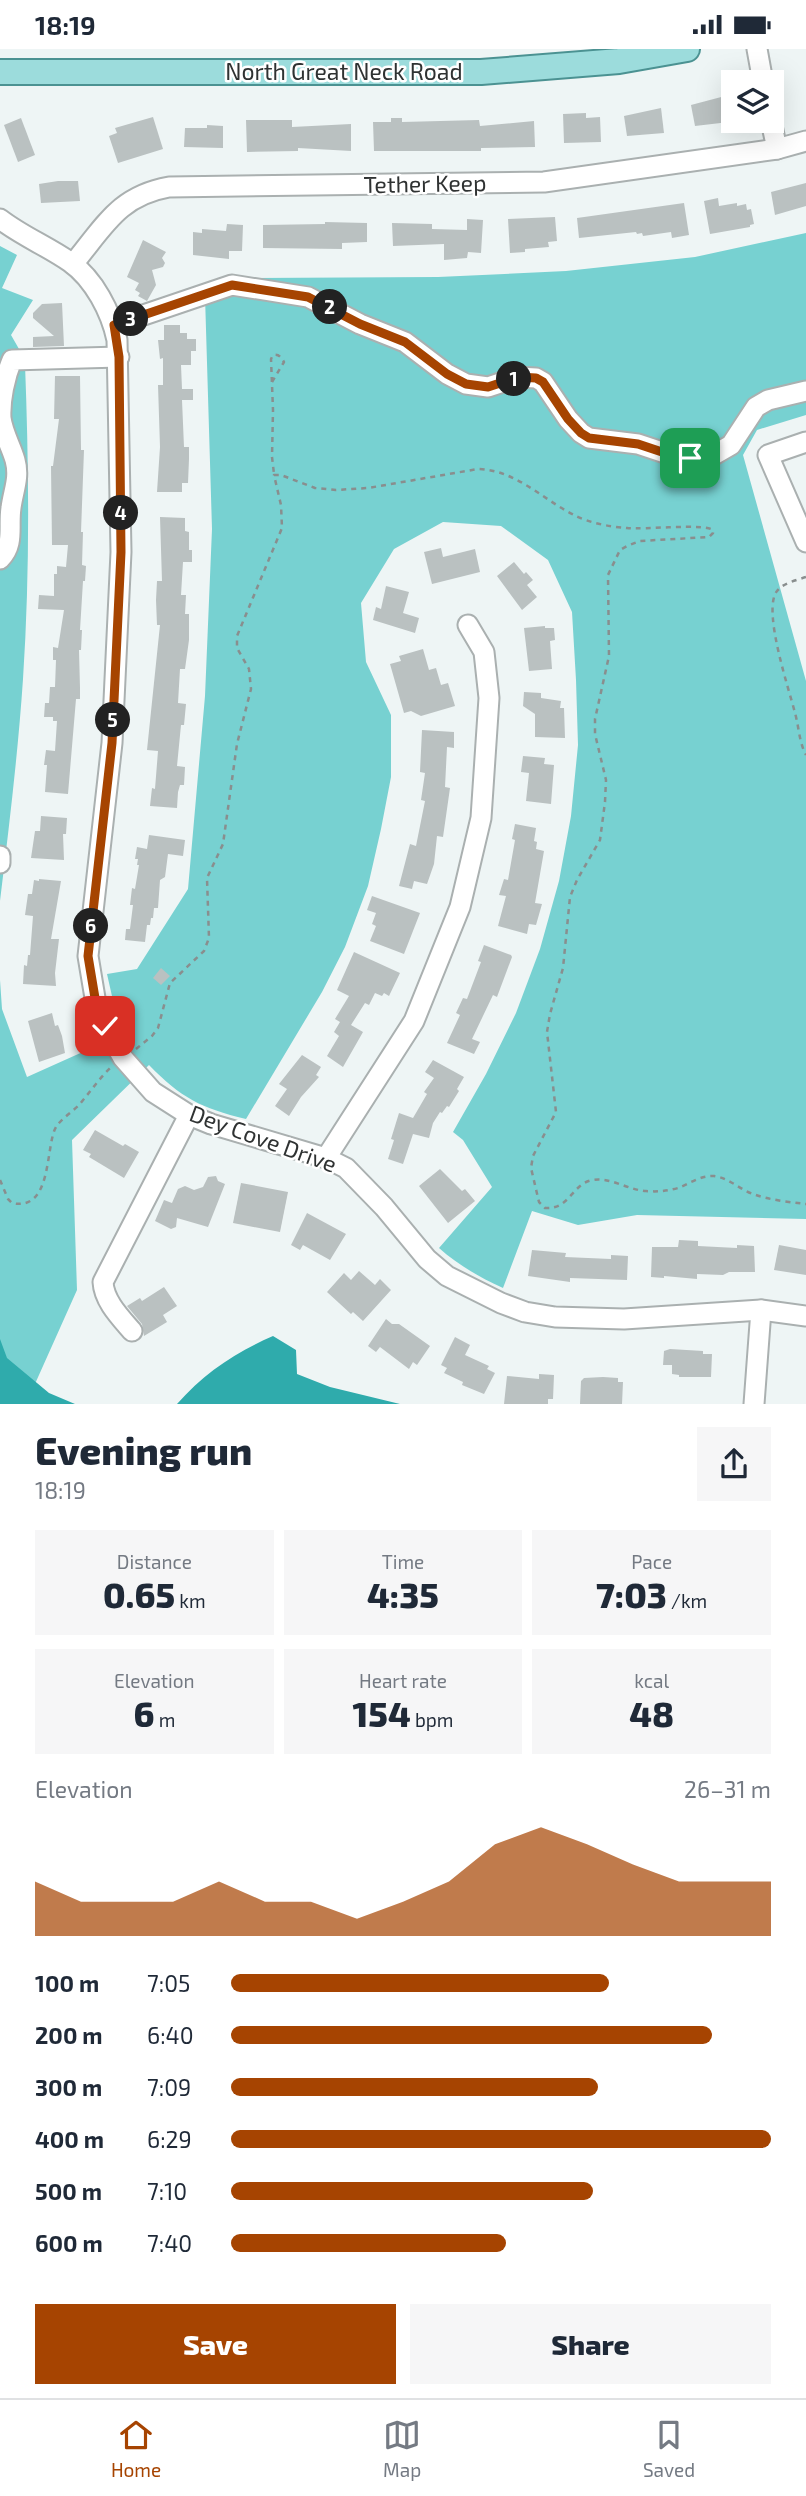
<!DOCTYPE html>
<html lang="en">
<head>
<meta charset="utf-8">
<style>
	:root { --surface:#fff; --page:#f6f6f7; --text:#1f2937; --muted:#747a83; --line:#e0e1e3; --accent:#a64401 }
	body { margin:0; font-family:"Exo 2",sans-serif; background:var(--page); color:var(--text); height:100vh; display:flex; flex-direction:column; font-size:26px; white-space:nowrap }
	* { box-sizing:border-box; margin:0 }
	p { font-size:23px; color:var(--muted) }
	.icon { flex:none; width:38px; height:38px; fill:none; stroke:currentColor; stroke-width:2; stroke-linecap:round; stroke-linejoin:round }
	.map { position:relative; height:1355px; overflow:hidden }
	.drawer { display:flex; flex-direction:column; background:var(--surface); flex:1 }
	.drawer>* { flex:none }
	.tools { position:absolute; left:721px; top:21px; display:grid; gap:14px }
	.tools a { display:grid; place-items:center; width:63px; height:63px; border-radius:0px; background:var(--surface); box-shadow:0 7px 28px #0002; font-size:35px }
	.pin { position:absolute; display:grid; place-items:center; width:60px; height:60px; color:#fff; margin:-30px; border-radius:14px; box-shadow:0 4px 10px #0006 }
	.km { position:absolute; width:35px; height:35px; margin:-18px; border-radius:50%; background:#222; color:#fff; font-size:19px; line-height:35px; text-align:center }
	.round { display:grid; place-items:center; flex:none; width:74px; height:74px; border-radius:0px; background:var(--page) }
	.head { display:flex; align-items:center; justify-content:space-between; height:119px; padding:0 35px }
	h1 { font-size:38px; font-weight:800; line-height:52px }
	.stats { display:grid; grid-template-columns:repeat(3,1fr); gap:10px; height:119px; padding:7px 35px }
	.stats div { display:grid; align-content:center; border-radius:0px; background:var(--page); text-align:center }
	.stats b { font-size:35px; font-weight:800 }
	.stats small { font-size:19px; font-weight:400 }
	.stats p { font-size:19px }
	.chart { height:196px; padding:14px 35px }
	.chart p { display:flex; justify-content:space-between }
	.chart svg { width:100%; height:126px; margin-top:7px; fill:var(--accent); opacity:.7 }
	.cta { display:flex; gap:14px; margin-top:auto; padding:14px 35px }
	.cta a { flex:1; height:80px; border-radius:0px; background:var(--accent); color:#fff; font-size:28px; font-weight:800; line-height:80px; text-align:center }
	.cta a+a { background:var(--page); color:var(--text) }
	ul { padding:0 35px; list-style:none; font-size:23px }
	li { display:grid; grid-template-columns:112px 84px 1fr; align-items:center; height:52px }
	li i { height:18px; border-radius:9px; background:var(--accent) }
	.status { display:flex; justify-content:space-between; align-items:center; height:49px; padding:0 35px; background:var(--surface); direction:ltr }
	.status svg { height:19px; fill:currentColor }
	.tabs { display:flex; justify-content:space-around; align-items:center; height:98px; border-top:2px solid var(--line); background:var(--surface); font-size:19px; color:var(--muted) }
	.tabs a { display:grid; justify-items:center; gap:4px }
	.tabs .active { color:var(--accent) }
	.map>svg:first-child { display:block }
	.green { fill:#77d1d1 }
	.water { fill:#2fabac }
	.building { fill:#bac1c1 }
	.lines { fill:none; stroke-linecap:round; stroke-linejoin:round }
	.minor-casing { stroke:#aab0b0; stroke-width:23 }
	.major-casing { stroke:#4b9292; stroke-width:28 }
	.path { stroke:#898e8e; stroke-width:2.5; stroke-dasharray:5 5; stroke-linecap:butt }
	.minor { stroke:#fff; stroke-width:19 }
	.major { stroke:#9cdcdc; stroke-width:24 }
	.route-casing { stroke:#fff; stroke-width:14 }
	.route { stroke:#a64401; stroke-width:9 }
	.labels { text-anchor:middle; stroke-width:5; stroke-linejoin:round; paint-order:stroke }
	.street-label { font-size:23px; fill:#2f3232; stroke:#fff }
</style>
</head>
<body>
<div class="status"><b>18:19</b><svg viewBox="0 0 49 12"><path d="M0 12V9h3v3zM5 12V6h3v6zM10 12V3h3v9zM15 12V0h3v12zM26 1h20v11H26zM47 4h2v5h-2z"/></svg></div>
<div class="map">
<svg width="806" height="1355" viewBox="0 0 806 1355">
	<rect width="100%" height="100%" fill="#eef5f5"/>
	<g class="green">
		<path d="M806,184V366L757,381L743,406L806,632V1170L637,1166L578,1176L532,1162L503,1239C479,1228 458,1216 439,1199L492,1138L463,1091L453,1083L486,1025L516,964L540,900L559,832L571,767L578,696L576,631L572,563L548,511L501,477L443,473L394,500L361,554L366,613L391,666V728L381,780L368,837L345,898L322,943L246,1070C201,1059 181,1049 149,1016L72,1091L77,1241L26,1355H0V931L2,960L27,1028L125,984L114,956L107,925L137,920L188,840L205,647L212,480L205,247L231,229L438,228L566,222L695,208Z"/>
		<path d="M0,197L17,206L2,239L33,251L11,286L23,307L25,315C29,420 30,525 23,630C18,704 9,778 0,852Z"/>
	</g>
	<g class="water">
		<path d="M273,1287L296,1301L297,1325L330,1338L400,1355H177C204,1324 236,1303 273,1287Z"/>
		<path d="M0,1290L7,1309L49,1344L75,1355H0Z"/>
	</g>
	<g class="building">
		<path d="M725,47L729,73L695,77L691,56Z"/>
		<path d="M661,59L664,84L627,87L624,67Z"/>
		<path d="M586,64V69L600,68L601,93L564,94L563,65Z"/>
		<path d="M153,68L163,100L118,114L109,87L117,84L115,79Z"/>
		<path d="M21,69L35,106L18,113L4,76Z"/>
		<path d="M391,69H402V73L479,71L480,77L534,72L535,98L481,99V102H374L373,73H391Z"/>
		<path d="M246,71H292V78L351,75V102L298,99V102L247,103Z"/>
		<path d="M207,76L223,77V99L184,98L185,79H207Z"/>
		<path d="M58,132H78L80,152L41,154L39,135Z"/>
		<path d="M806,134V157L775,166L771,143Z"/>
		<path d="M718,149L719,157L737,154V157L746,155L747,161L751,160L754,175L750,176V178L710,185L704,152Z"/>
		<path d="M684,154L689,186L672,189L671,183L643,187L642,184L637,185L636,183L579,189L577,169Z"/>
		<path d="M555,168L557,192L548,193L549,198L525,200V203L510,204L508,170Z"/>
		<path d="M467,170L483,171L481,204L468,203L467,209L444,211V195L393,197L392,174L432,175V180L467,181Z"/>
		<path d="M325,173L367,174V193L342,194V200L263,199V176L325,175Z"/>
		<path d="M227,175L243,176L242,202H229V210L193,206V183L202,184V180L226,182Z"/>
		<path d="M143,191L166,203L162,209L165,214L163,218L152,221L156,236L147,252L138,247L140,244L135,241L139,234L127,228Z"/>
		<path d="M62,254L64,297L33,298V288L54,287L33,269V264L42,255Z"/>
		<path d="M164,276H180V284H187V290H196V302H191V316H181L182,340H193V351H182L184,398H189V410L188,434H182V443H157L160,398L158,336H163V309L160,310L158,291H164Z"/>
		<path d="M55,327H80L81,401H84L81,483H83L82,516L86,517L85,532H83L80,581H82L81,601H79L80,639V650H76L68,745L45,743L47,716H44L46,701L55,702L57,672H53V668H44L45,654H49L50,638H55L56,611H53V598L58,599L64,561L38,560L39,546L54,547V525H57V517L66,518L68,496H52L51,417H53L59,370H54Z"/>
		<path d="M160,468L185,469V482L189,483V501H192V513H183L181,546H186L185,565H189V591L185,620H180L178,654L186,655L184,676H181L177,717L185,718L184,736H180L178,743L177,759L150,757L152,739L155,740L158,702L147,701L160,576H157L156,551L157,532H162Z"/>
		<path d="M441,499L443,508L475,500L480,523L432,535L424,503Z"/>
		<path d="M514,513L524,525L526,523L533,531L527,536L537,548L522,561L497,527Z"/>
		<path d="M386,537L409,543L403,564L419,569L415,584L373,571L376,558L381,560Z"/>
		<path d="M545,577V579H554L555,591L550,592L552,620L529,622L524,579Z"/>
		<path d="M423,600L429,621L436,619L441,636L448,634L455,657L421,667L411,662L404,664L390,615L401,612L399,607Z"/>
		<path d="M524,643L541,644V649L561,652L560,659H564L565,689L535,688V665L523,657Z"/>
		<path d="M422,681L454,683V699L447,698L445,738L450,739L443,788L437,787L434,815L427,835L414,832L412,840L399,837L410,795L416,797L425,752L421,751L425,724L420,723Z"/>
		<path d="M523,707L545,709L544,715L554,716L551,755L526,752L529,724L521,723Z"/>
		<path d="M41,767L67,769L66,785H63L64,811L31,809L35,782H40Z"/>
		<path d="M515,775L536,779L534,792L537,793L536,800L544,802L535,854L542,855L536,876L529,875L527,885L498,877L506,847L499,846L504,830L508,831L515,791L512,790Z"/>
		<path d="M149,786L185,791L183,807L168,805L165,828L160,831L158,859H154L153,869H151L150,876H147L145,893L125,891L126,880H130L133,856H130L132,839L135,840L139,816H137L138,810H135L137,798L147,800Z"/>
		<path d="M39,830L61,832L51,890H59L55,924L56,937L23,935L24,916L27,917L28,906H30L33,867L25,866L28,845H32L34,831L39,832Z"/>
		<path d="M372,847L420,864L404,905L370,892L376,877L372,875L376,864L367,861Z"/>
		<path d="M484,896L511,906L512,908L497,948L493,946L472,990L480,993L474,1005L447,994L460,966L456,964L463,949L467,950L481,913L478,912Z"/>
		<path d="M354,903L400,924L389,947L384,944L382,947L375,944L369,956L365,954L351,976L363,983L343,1018L327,1007L339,987L334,983L340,973L335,970L349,947L337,941Z"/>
		<path d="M161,919L170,927L161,936L153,929Z"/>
		<path d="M52,964L55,977L58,976L62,987L65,1004L39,1013L28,972Z"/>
		<path d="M302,1006L321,1018L316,1026L319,1028L301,1048L289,1067L275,1057L287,1040L279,1035Z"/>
		<path d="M433,1011L464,1028L457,1040L459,1042L449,1058L447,1057L442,1064L440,1063L433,1074L429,1089L413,1085L403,1115L388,1110L394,1091L391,1090L399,1064L413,1069L427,1045L424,1043L434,1029L425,1023Z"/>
		<path d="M95,1081L123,1097L125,1095L139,1103L124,1129L89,1108L91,1105L83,1101Z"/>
		<path d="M440,1120L462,1142L465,1140L475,1152L448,1174L419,1137Z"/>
		<path d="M216,1127L218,1132L225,1135L208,1178L177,1169L176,1178L171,1180L155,1172L164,1151L172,1154L178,1140L185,1137L194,1141L203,1138L208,1128Z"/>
		<path d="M241,1134L288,1143L280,1183L233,1174Z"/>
		<path d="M307,1164L346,1185L330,1211L303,1196L300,1201L291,1196Z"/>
		<path d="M679,1191L698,1192V1197L737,1199V1196L754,1197L755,1223H729L723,1226L697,1225V1230L664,1227V1229L651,1228L652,1198H678Z"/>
		<path d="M779,1196L806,1201V1226L774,1221Z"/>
		<path d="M532,1201L566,1204L565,1208L611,1210V1206L628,1207L627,1231L570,1229V1233L528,1227Z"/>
		<path d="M359,1222L375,1236L380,1230L391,1241L363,1272L353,1263L351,1265L327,1243L344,1224L351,1231Z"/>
		<path d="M164,1238L177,1257L163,1266L167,1273L144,1287L142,1275L127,1257L140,1249L142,1252Z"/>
		<path d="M386,1270L392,1275H399L430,1297L417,1316L413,1313L409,1320L380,1298L376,1303L368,1297Z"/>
		<path d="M455,1288L470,1296L465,1306L489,1317L487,1320L495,1324L484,1345L462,1336L463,1333L444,1324L447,1319L441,1316Z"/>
		<path d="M670,1300L703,1302V1305H712L711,1328H679V1326L672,1325V1316H663L664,1302Z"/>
		<path d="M539,1325L554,1326L553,1350H548V1355H504L507,1327L539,1330Z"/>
		<path d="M603,1328L618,1329V1333H623L622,1355H580L581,1332L584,1329Z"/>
	</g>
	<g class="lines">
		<defs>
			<g id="minor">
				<path d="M757,0L763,33"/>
				<path d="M771,72L777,100"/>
				<path d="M0,170C22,187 47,197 70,213C94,230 111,263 117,291L121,503L112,694L88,907L96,955L105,977L123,1009L153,1043L189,1066L211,1075L326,1109L346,1119L384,1158L427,1210L447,1227L501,1254L525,1263L555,1268L624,1270L761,1261L806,1267"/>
				<path d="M73,215C104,178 118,147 169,138L544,133L777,100L806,92"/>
				<path d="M114,276L232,236L308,248L360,275L405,293L447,325L466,335L488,338L518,328L536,329L543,333L568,370L581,384L589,389L638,395L671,406L689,409L712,407L731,396L756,358L768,351L806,342"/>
				<path d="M806,393L768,406L806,493"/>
				<path d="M0,510C15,495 8,478 11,459C13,442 20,429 15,411C11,397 3,384 1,369C0,351 5,328 12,311L119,308"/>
				<path d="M0,807V814"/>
				<path d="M326,1109L414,972L460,858L481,769L489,649L484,603L468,576"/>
				<path d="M132,1282C120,1268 104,1252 103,1233L189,1066"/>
				<path d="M754,1355L761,1261"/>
			</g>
			<path id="major" d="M0,23H481L619,12L687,0"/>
		</defs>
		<use href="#minor" class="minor-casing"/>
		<use href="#major" class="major-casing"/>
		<g class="path">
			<path d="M272,333L284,313C281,308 279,305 273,306L271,310L273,361L272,408L274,425"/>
			<path d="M806,528C797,531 783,534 777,542C762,561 789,640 795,664C799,678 799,693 806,706"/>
			<path d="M136,1000L152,987L158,979L170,934L204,902L209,889L207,829L223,795L237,695L251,640L249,620L237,599V587L282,479L281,456L274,426H281L315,439L336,441L368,439L478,420C516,421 542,450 574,466C589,474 611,478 627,479C644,481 704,474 713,481V484L709,488L640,492L627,497L620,501L608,526L609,607L595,670V685L606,731L605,753L600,791L577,831L570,848L563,919L550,965L547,983L556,1063L533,1107L531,1119L539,1153L545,1159C570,1161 572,1134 593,1131C611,1128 628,1141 646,1142C657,1143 667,1142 678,1139C689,1135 701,1126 714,1127C729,1129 739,1140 753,1145C769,1151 789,1153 806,1155"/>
			<path d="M0,1131L8,1150L12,1154C53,1163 45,1097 56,1078C61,1070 72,1063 79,1056C90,1043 99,1030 111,1018"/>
		</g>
		<use href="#minor" class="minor"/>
		<use href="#major" class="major"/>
	</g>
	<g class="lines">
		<defs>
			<path id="route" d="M105,977L96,955L88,907L112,694L121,503L119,308L114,276L232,236L308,248L360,275L405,293L447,325L466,335L488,338L518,328L536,329L543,333L568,370L581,384L589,389L638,395L671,406L690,409"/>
		</defs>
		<use href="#route" class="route-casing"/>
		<use href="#route" class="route"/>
	</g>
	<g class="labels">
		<g class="street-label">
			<text x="344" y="31">North Great Neck Road</text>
			<text transform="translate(425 135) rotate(-1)" y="8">Tether Keep</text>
			<text transform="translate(263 1090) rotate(20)" y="8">Dey Cove Drive</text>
		</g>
	</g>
</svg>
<div class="tools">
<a><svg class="icon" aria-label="layers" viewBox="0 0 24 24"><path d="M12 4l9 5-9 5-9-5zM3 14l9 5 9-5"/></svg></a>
</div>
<div class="pin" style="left:690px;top:409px;background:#1e9e55"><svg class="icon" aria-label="arrive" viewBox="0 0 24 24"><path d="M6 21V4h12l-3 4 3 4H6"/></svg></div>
<div class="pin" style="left:105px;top:977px;background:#d93025"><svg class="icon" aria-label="check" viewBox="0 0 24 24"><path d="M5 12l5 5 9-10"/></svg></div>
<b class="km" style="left:514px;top:330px">1</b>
<b class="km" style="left:330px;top:258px">2</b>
<b class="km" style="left:131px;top:270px">3</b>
<b class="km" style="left:121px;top:464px">4</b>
<b class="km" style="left:113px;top:671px">5</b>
<b class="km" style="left:91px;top:877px">6</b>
</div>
<section class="drawer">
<div class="head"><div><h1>Evening run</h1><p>18:19</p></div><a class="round"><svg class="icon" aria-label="share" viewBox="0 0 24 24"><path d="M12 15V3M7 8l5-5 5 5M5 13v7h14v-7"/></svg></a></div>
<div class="stats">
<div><p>Distance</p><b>0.65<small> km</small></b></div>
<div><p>Time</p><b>4:35</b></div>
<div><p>Pace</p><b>7:03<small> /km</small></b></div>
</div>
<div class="stats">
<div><p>Elevation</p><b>6<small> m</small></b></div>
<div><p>Heart rate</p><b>154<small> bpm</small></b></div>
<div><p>kcal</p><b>48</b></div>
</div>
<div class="chart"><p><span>Elevation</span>26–31 m</p>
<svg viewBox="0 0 160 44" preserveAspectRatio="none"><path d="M0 44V25L10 32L20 32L30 32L40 25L50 32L60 32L70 38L80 32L90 25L100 12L110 6L120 12L130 19L140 25L150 25L160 25V44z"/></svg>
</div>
<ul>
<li><b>100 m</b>7:05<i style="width:70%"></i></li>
<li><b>200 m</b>6:40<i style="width:89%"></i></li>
<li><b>300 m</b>7:09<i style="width:68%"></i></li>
<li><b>400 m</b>6:29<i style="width:100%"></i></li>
<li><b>500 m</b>7:10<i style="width:67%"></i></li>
<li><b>600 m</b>7:40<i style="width:51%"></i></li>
</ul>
<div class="cta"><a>Save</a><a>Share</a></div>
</section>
<nav class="tabs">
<a class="active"><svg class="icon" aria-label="home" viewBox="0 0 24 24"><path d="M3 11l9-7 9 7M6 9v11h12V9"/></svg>Home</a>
<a><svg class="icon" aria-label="map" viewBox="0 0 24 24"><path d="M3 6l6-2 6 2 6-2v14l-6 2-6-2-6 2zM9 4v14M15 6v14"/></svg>Map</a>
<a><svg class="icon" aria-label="saved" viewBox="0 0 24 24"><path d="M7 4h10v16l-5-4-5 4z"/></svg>Saved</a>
</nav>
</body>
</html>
